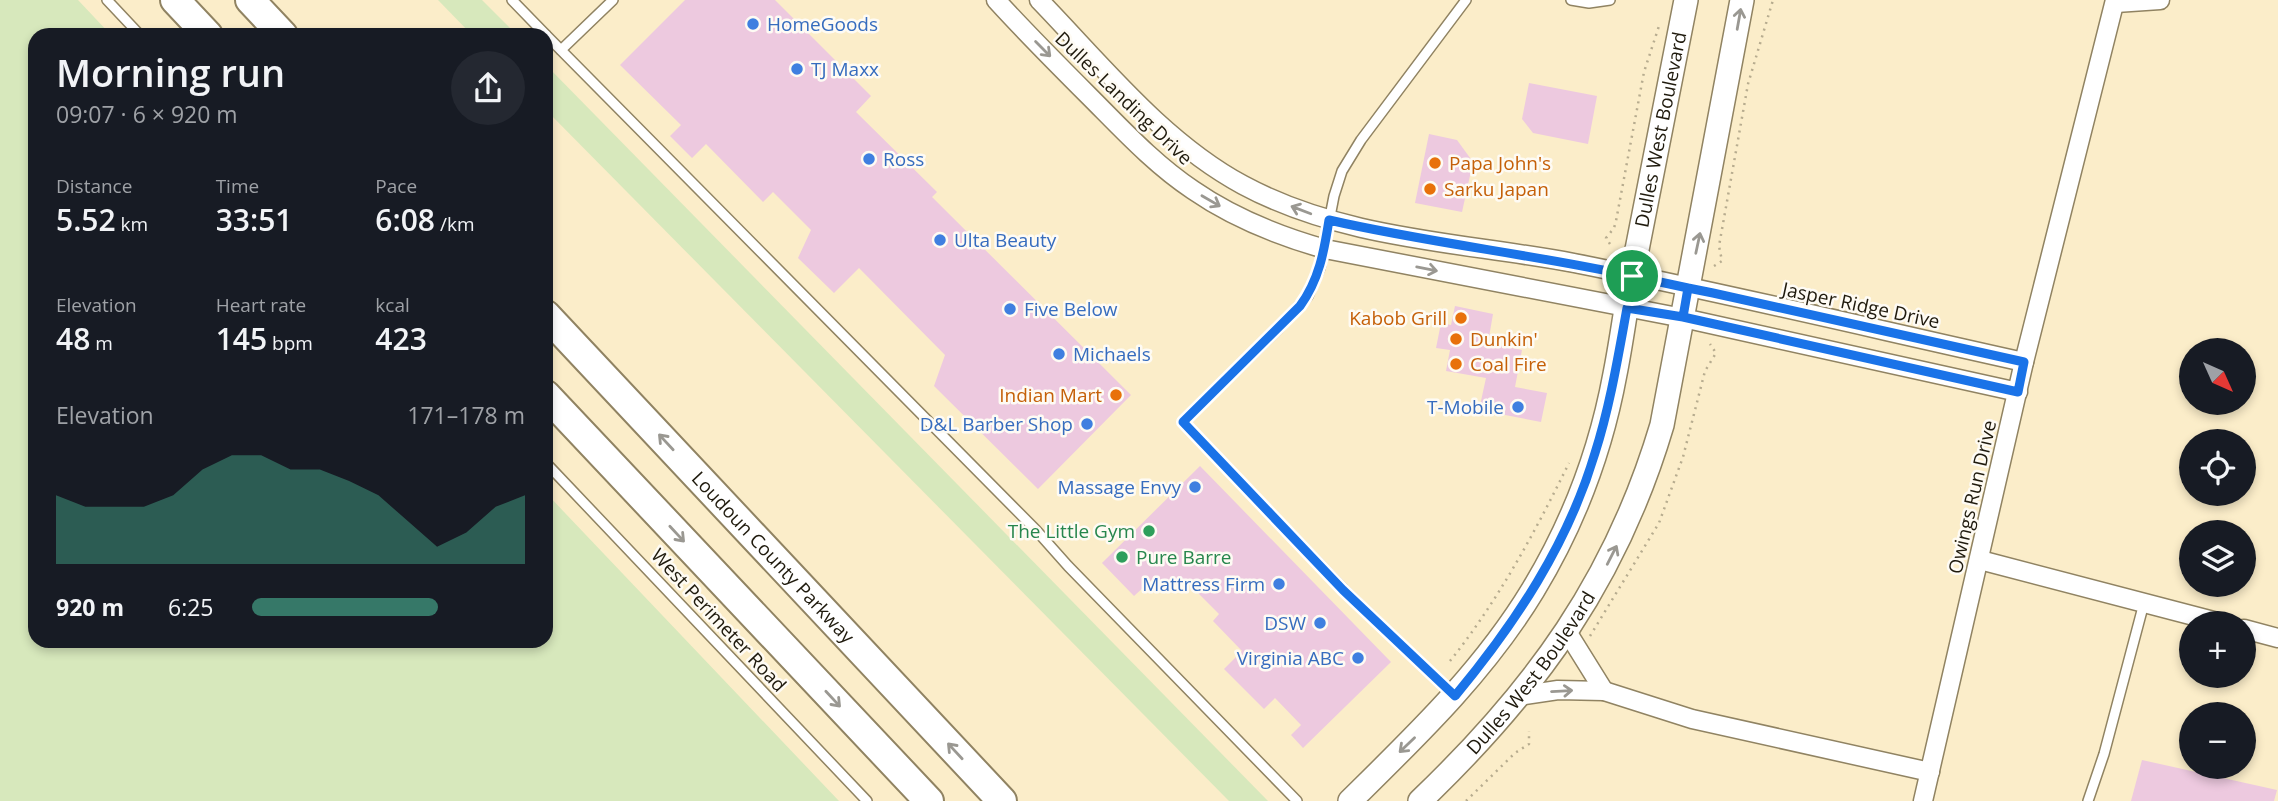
<!DOCTYPE html>
<html lang="en">
<head>
<meta charset="utf-8">
<style>
	:root { --surface:#171b24; --page:#242831; --text:#f1f3f6; --muted:#9ea1a6; --accent:#367868 }
	body { margin:0; font-family:"Open Sans",sans-serif; background:var(--page); color:var(--text); height:100vh; display:flex; flex-direction:column; font-size:26px; white-space:nowrap }
	* { box-sizing:border-box; margin:0 }
	p { font-size:23px; color:var(--muted) }
	.icon { flex:none; width:38px; height:38px; fill:none; stroke:currentColor; stroke-width:2; stroke-linecap:round; stroke-linejoin:round }
	.map { position:relative; flex:1; overflow:hidden }
	.panel { position:absolute; left:28px; top:28px; width:525px; height:620px; display:flex; flex-direction:column; background:var(--surface); border-radius:21px; box-shadow:0 4px 10px #0003 }
	.panel>* { flex:none }
	.needle { width:46px; rotate:135deg }
	.tools { position:absolute; left:2179px; top:338px; display:grid; gap:14px }
	.tools a { display:grid; place-items:center; width:77px; height:77px; border-radius:50%; background:var(--surface); box-shadow:0 4px 10px #0003; font-size:35px }
	.pin { position:absolute; display:grid; place-items:center; width:60px; height:60px; color:#fff; margin:-30px; border:4px solid #fff; border-radius:50%; box-shadow:0 2px 7px #0007 }
	.round { display:grid; place-items:center; flex:none; width:74px; height:74px; border-radius:37px; background:var(--page) }
	.head { display:flex; align-items:center; justify-content:space-between; height:119px; padding:0 28px }
	h1 { font-size:38px; font-weight:600; line-height:52px }
	.metrics { display:grid; grid-template-columns:repeat(3,1fr); gap:10px; height:119px; padding:7px 28px }
	.metrics div { display:grid; align-content:center }
	.metrics b { font-size:30px; font-weight:600 }
	.metrics small { font-size:19px; font-weight:400 }
	.metrics p { font-size:19px }
	.chart { height:196px; padding:14px 28px }
	.chart p { display:flex; justify-content:space-between }
	.chart svg { width:100%; height:126px; margin-top:7px; fill:var(--accent); opacity:.7 }
	ul { padding:0 28px; list-style:none; font-size:23px }
	li { display:grid; grid-template-columns:112px 84px 1fr; align-items:center; height:52px }
	li i { height:18px; border-radius:9px; background:var(--accent) }
	.map>svg:first-child { display:block }
	.green { fill:#d7e8bc }
	.building { fill:#edc9df }
	.lines { fill:none; stroke-linecap:round; stroke-linejoin:round }
	.service-casing { stroke:#908362; stroke-width:12 }
	.minor-casing { stroke:#908362; stroke-width:21 }
	.tertiary-casing { stroke:#908362; stroke-width:26 }
	.primary-casing { stroke:#908362; stroke-width:32 }
	.path { stroke:#b7ac8f; stroke-width:2.5; stroke-dasharray:2 5; stroke-linecap:butt }
	.service { stroke:#fff; stroke-width:9 }
	.minor { stroke:#fff; stroke-width:18 }
	.tertiary { stroke:#fff; stroke-width:23 }
	.primary { stroke:#fff; stroke-width:28 }
	.oneway { stroke:#9a9892 }
	.route-casing { stroke:#fff; stroke-width:14 }
	.route { stroke:#1a73e8; stroke-width:9 }
	.shop-dot { fill:#3f7fe0; stroke:#fefbf4; stroke-width:2.5 }
	.food-dot { fill:#e8710a; stroke:#fefbf4; stroke-width:2.5 }
	.leisure-dot { fill:#2e9e5b; stroke:#fefbf4; stroke-width:2.5 }
	.labels { text-anchor:middle; stroke-width:5; stroke-linejoin:round; paint-order:stroke }
	.shop-label { font-size:19px; fill:#366cbe; stroke:#fefbf4; text-anchor:start }
	.street-label { font-size:19px; fill:#1f1a0d; stroke:#fefbf4 }
	.food-label { font-size:19px; fill:#c56008; stroke:#fefbf4; text-anchor:start }
	.leisure-label { font-size:19px; fill:#27864d; stroke:#fefbf4; text-anchor:end }
</style>
</head>
<body>
<div class="map">
<svg width="2278" height="801" viewBox="0 0 2278 801">
	<rect width="100%" height="100%" fill="#fbedc9"/>
	<g class="green">
		<path d="M0,0H78L111,35H35V640H546V493L839,801H0Z"/>
		<path d="M438,0H482L517,35H472Z"/>
		<path d="M546,65L1268,801H1229L546,110Z"/>
	</g>
	<g class="building">
		<path d="M685,0H775L871,96L856,112L937,192L932,197L1131,395L1038,489L934,386L945,355L859,268L834,293L798,258L811,230L773,192L763,202L706,144L692,158L670,136L681,125L620,65Z"/>
		<path d="M1529,83L1597,96L1588,144L1533,133L1522,119Z"/>
		<path d="M1429,134L1457,140L1473,162L1462,212L1415,203Z"/>
		<path d="M1455,306L1493,314L1488,343L1522,350L1515,387L1547,393L1541,422L1479,410L1486,378L1446,371L1450,350L1436,348L1441,323L1451,325Z"/>
		<path d="M1200,466L1391,662L1303,748L1291,735L1301,725L1275,698L1264,709L1224,669L1242,651L1213,621L1219,614L1187,582L1166,586L1156,576L1134,596L1102,563Z"/>
		<path d="M2142,760L2277,790L2274,801H2131Z"/>
	</g>
	<g class="lines">
		<defs>
			<g id="service">
				<path d="M107,0L140,35"/>
				<path d="M512,0L546,35"/>
				<path d="M1571,0L1589,3L1610,0"/>
				<path d="M546,35L1036,530L1068,566L1297,801"/>
				<path d="M561,50L613,0"/>
				<path d="M546,463L867,801"/>
				<path d="M1453,694L1344,590L1183,422L1278,329L1308,296L1320,268L1334,196L1342,171L1361,140L1466,0"/>
				<path d="M2088,801L2104,754L2144,603"/>
			</g>
			<g id="minor">
				<path d="M996,0C1026,33 1058,65 1089,96C1122,129 1154,164 1193,190C1232,217 1279,236 1325,249L1683,318L2018,392"/>
				<path d="M1039,0C1102,65 1163,142 1243,185C1345,240 1463,242 1574,263C1725,293 1875,329 2024,362"/>
				<path d="M2116,3L2160,0"/>
				<path d="M1980,560L2221,623"/>
				<path d="M2244,629L2278,638"/>
				<path d="M1566,630L1604,691"/>
				<path d="M1519,696L1558,690L1604,691L1692,719L1930,772"/>
				<path d="M1923,801L2024,362L2115,0"/>
			</g>
			<g id="tertiary">
				<path id="s1" d="M1350,801C1417,735 1484,671 1533,590C1573,524 1601,450 1615,374C1622,339 1626,304 1633,270C1650,180 1668,90 1686,0"/>
				<path id="s2" d="M1420,801C1536,690 1616,580 1662,425L1742,0"/>
			</g>
			<g id="primary">
				<path d="M175,0L208,35"/>
				<path d="M250,0L283,35"/>
				<path id="s3" d="M546,315L1002,801"/>
				<path d="M546,395L929,801"/>
			</g>
		</defs>
		<use href="#service" class="service-casing"/>
		<use href="#minor" class="minor-casing"/>
		<use href="#tertiary" class="tertiary-casing"/>
		<use href="#primary" class="primary-casing"/>
		<g class="path">
			<path d="M1610,244L1606,238L1614,228L1616,221L1644,72L1659,26"/>
			<path d="M1714,266L1722,261L1719,246L1748,84L1773,0"/>
			<path d="M1590,636L1659,523L1683,457L1705,371L1716,353L1710,344"/>
			<path d="M1450,661C1498,601 1535,532 1569,463"/>
			<path d="M1466,801L1515,753L1529,744V731"/>
		</g>
		<use href="#service" class="service"/>
		<use href="#minor" class="minor"/>
		<use href="#tertiary" class="tertiary"/>
		<use href="#primary" class="primary"/>
	</g>
	<defs><path id="oneway-shaft" d="M-6 0H5M1.5-3L5.5 0L1.5 3" fill="none" stroke-width="1.6" stroke-linecap="round" stroke-linejoin="round" transform="scale(1.75)"/></defs>
	<g class="oneway">
		<use href="#oneway-shaft" transform="translate(1739 19) rotate(-80)"/>
		<use href="#oneway-shaft" transform="translate(1043 49) rotate(45)"/>
		<use href="#oneway-shaft" transform="translate(1211 201) rotate(30)"/>
		<use href="#oneway-shaft" transform="translate(1301 210) rotate(-159)"/>
		<use href="#oneway-shaft" transform="translate(1698 243) rotate(-78)"/>
		<use href="#oneway-shaft" transform="translate(1427 269) rotate(11)"/>
		<use href="#oneway-shaft" transform="translate(666 442) rotate(-133)"/>
		<use href="#oneway-shaft" transform="translate(677 534) rotate(47)"/>
		<use href="#oneway-shaft" transform="translate(1612 555) rotate(-63)"/>
		<use href="#oneway-shaft" transform="translate(1562 691) rotate(-3)"/>
		<use href="#oneway-shaft" transform="translate(833 699) rotate(47)"/>
		<use href="#oneway-shaft" transform="translate(1407 745) rotate(136)"/>
		<use href="#oneway-shaft" transform="translate(955 751) rotate(-133)"/>
	</g>
	<g class="lines">
		<defs>
			<path id="route" d="M1632,276C1531,254 1429,243 1329,220C1324,252 1319,280 1300,306L1183,422L1343,590L1455,696C1515,624 1568,544 1595,453C1610,406 1618,357 1627,308L1683,317L1688,288L1713,293L2024,362L2018,392L1683,317L1688,288L1632,276"/>
		</defs>
		<use href="#route" class="route-casing"/>
		<use href="#route" class="route"/>
	</g>
	<g class="shop-dot">
		<circle cx="753" cy="24" r="7"/>
		<circle cx="797" cy="69" r="7"/>
		<circle cx="869" cy="159" r="7"/>
		<circle cx="940" cy="240" r="7"/>
		<circle cx="1010" cy="309" r="7"/>
		<circle cx="1059" cy="354" r="7"/>
		<circle cx="1518" cy="407" r="7"/>
		<circle cx="1087" cy="424" r="7"/>
		<circle cx="1195" cy="487" r="7"/>
		<circle cx="1279" cy="584" r="7"/>
		<circle cx="1320" cy="623" r="7"/>
		<circle cx="1358" cy="658" r="7"/>
	</g>
	<g class="food-dot">
		<circle cx="1435" cy="163" r="7"/>
		<circle cx="1430" cy="189" r="7"/>
		<circle cx="1461" cy="318" r="7"/>
		<circle cx="1456" cy="339" r="7"/>
		<circle cx="1456" cy="364" r="7"/>
		<circle cx="1116" cy="395" r="7"/>
	</g>
	<g class="leisure-dot">
		<circle cx="1149" cy="531" r="7"/>
		<circle cx="1122" cy="557" r="7"/>
	</g>
	<g class="labels">
		<g class="shop-label">
			<text x="767" y="31">HomeGoods</text>
			<text x="811" y="76">TJ Maxx</text>
			<text x="883" y="166">Ross</text>
			<text x="954" y="247">Ulta Beauty</text>
			<text x="1024" y="316">Five Below</text>
			<text x="1073" y="361">Michaels</text>
			<text x="1504" y="414" text-anchor="end">T-Mobile</text>
			<text x="1073" y="431" text-anchor="end">D&amp;L Barber Shop</text>
			<text x="1181" y="494" text-anchor="end">Massage Envy</text>
			<text x="1265" y="591" text-anchor="end">Mattress Firm</text>
			<text x="1306" y="630" text-anchor="end">DSW</text>
			<text x="1344" y="665" text-anchor="end">Virginia ABC</text>
		</g>
		<g class="street-label">
			<text transform="translate(1124 98) rotate(44)" y="7">Dulles Landing Drive</text>
			<text dy="7" stroke="none"><textPath href="#s1" startOffset="761">Dulles West Boulevard</textPath></text>
			<text transform="translate(1861 305) rotate(12)" y="7">Jasper Ridge Drive</text>
			<text transform="translate(1972 497) rotate(-77)" y="7">Owings Run Drive</text>
			<text dy="7" stroke="none"><textPath href="#s3" startOffset="332">Loudoun County Parkway</textPath></text>
			<text transform="translate(719 620) rotate(47)" y="7">West Perimeter Road</text>
			<text dy="7" stroke="none"><textPath href="#s2" startOffset="170">Dulles West Boulevard</textPath></text>
		</g>
		<g class="food-label">
			<text x="1449" y="170">Papa John's</text>
			<text x="1444" y="196">Sarku Japan</text>
			<text x="1447" y="325" text-anchor="end">Kabob Grill</text>
			<text x="1470" y="346">Dunkin'</text>
			<text x="1470" y="371">Coal Fire</text>
			<text x="1102" y="402" text-anchor="end">Indian Mart</text>
		</g>
		<g class="leisure-label">
			<text x="1135" y="538">The Little Gym</text>
			<text x="1136" y="564" text-anchor="start">Pure Barre</text>
		</g>
	</g>
</svg>
<div class="tools">
<a><svg class="needle" viewBox="-14 -14 28 28"><path d="M0-13l5 13h-10z" fill="#e53935"/><path d="M0 13l5-13h-10z" fill="#9ea1a6"/></svg></a>
<a><svg class="icon" aria-label="locate" viewBox="0 0 24 24"><circle cx="12" cy="12" r="6"/><path d="M12 2v4M12 18v4M2 12h4M18 12h4"/></svg></a>
<a><svg class="icon" aria-label="layers" viewBox="0 0 24 24"><path d="M12 4l9 5-9 5-9-5zM3 14l9 5 9-5"/></svg></a>
<a>+</a>
<a>−</a>
</div>
<div class="pin" style="left:1632px;top:276px;background:#1e9e55"><svg class="icon" aria-label="arrive" viewBox="0 0 24 24"><path d="M6 21V4h12l-3 4 3 4H6"/></svg></div>
<section class="panel">
<div class="head"><div><h1>Morning run</h1><p>09:07 · 6 × 920 m</p></div><a class="round"><svg class="icon" aria-label="share" viewBox="0 0 24 24"><path d="M12 15V3M7 8l5-5 5 5M5 13v7h14v-7"/></svg></a></div>
<div class="metrics">
<div><p>Distance</p><b>5.52<small> km</small></b></div>
<div><p>Time</p><b>33:51</b></div>
<div><p>Pace</p><b>6:08<small> /km</small></b></div>
</div>
<div class="metrics">
<div><p>Elevation</p><b>48<small> m</small></b></div>
<div><p>Heart rate</p><b>145<small> bpm</small></b></div>
<div><p>kcal</p><b>423</b></div>
</div>
<div class="chart"><p><span>Elevation</span>171–178 m</p>
<svg viewBox="0 0 160 44" preserveAspectRatio="none"><path d="M0 44V20L10 24L20 24L30 24L40 20L50 11L60 6L70 6L80 11L90 11L100 15L110 20L120 29L130 38L140 33L150 24L160 20V44z"/></svg>
</div>
<ul>
<li><b>920 m</b>6:25<i style="width:68%"></i></li>
</ul>
</section>
</div>
</body>
</html>
